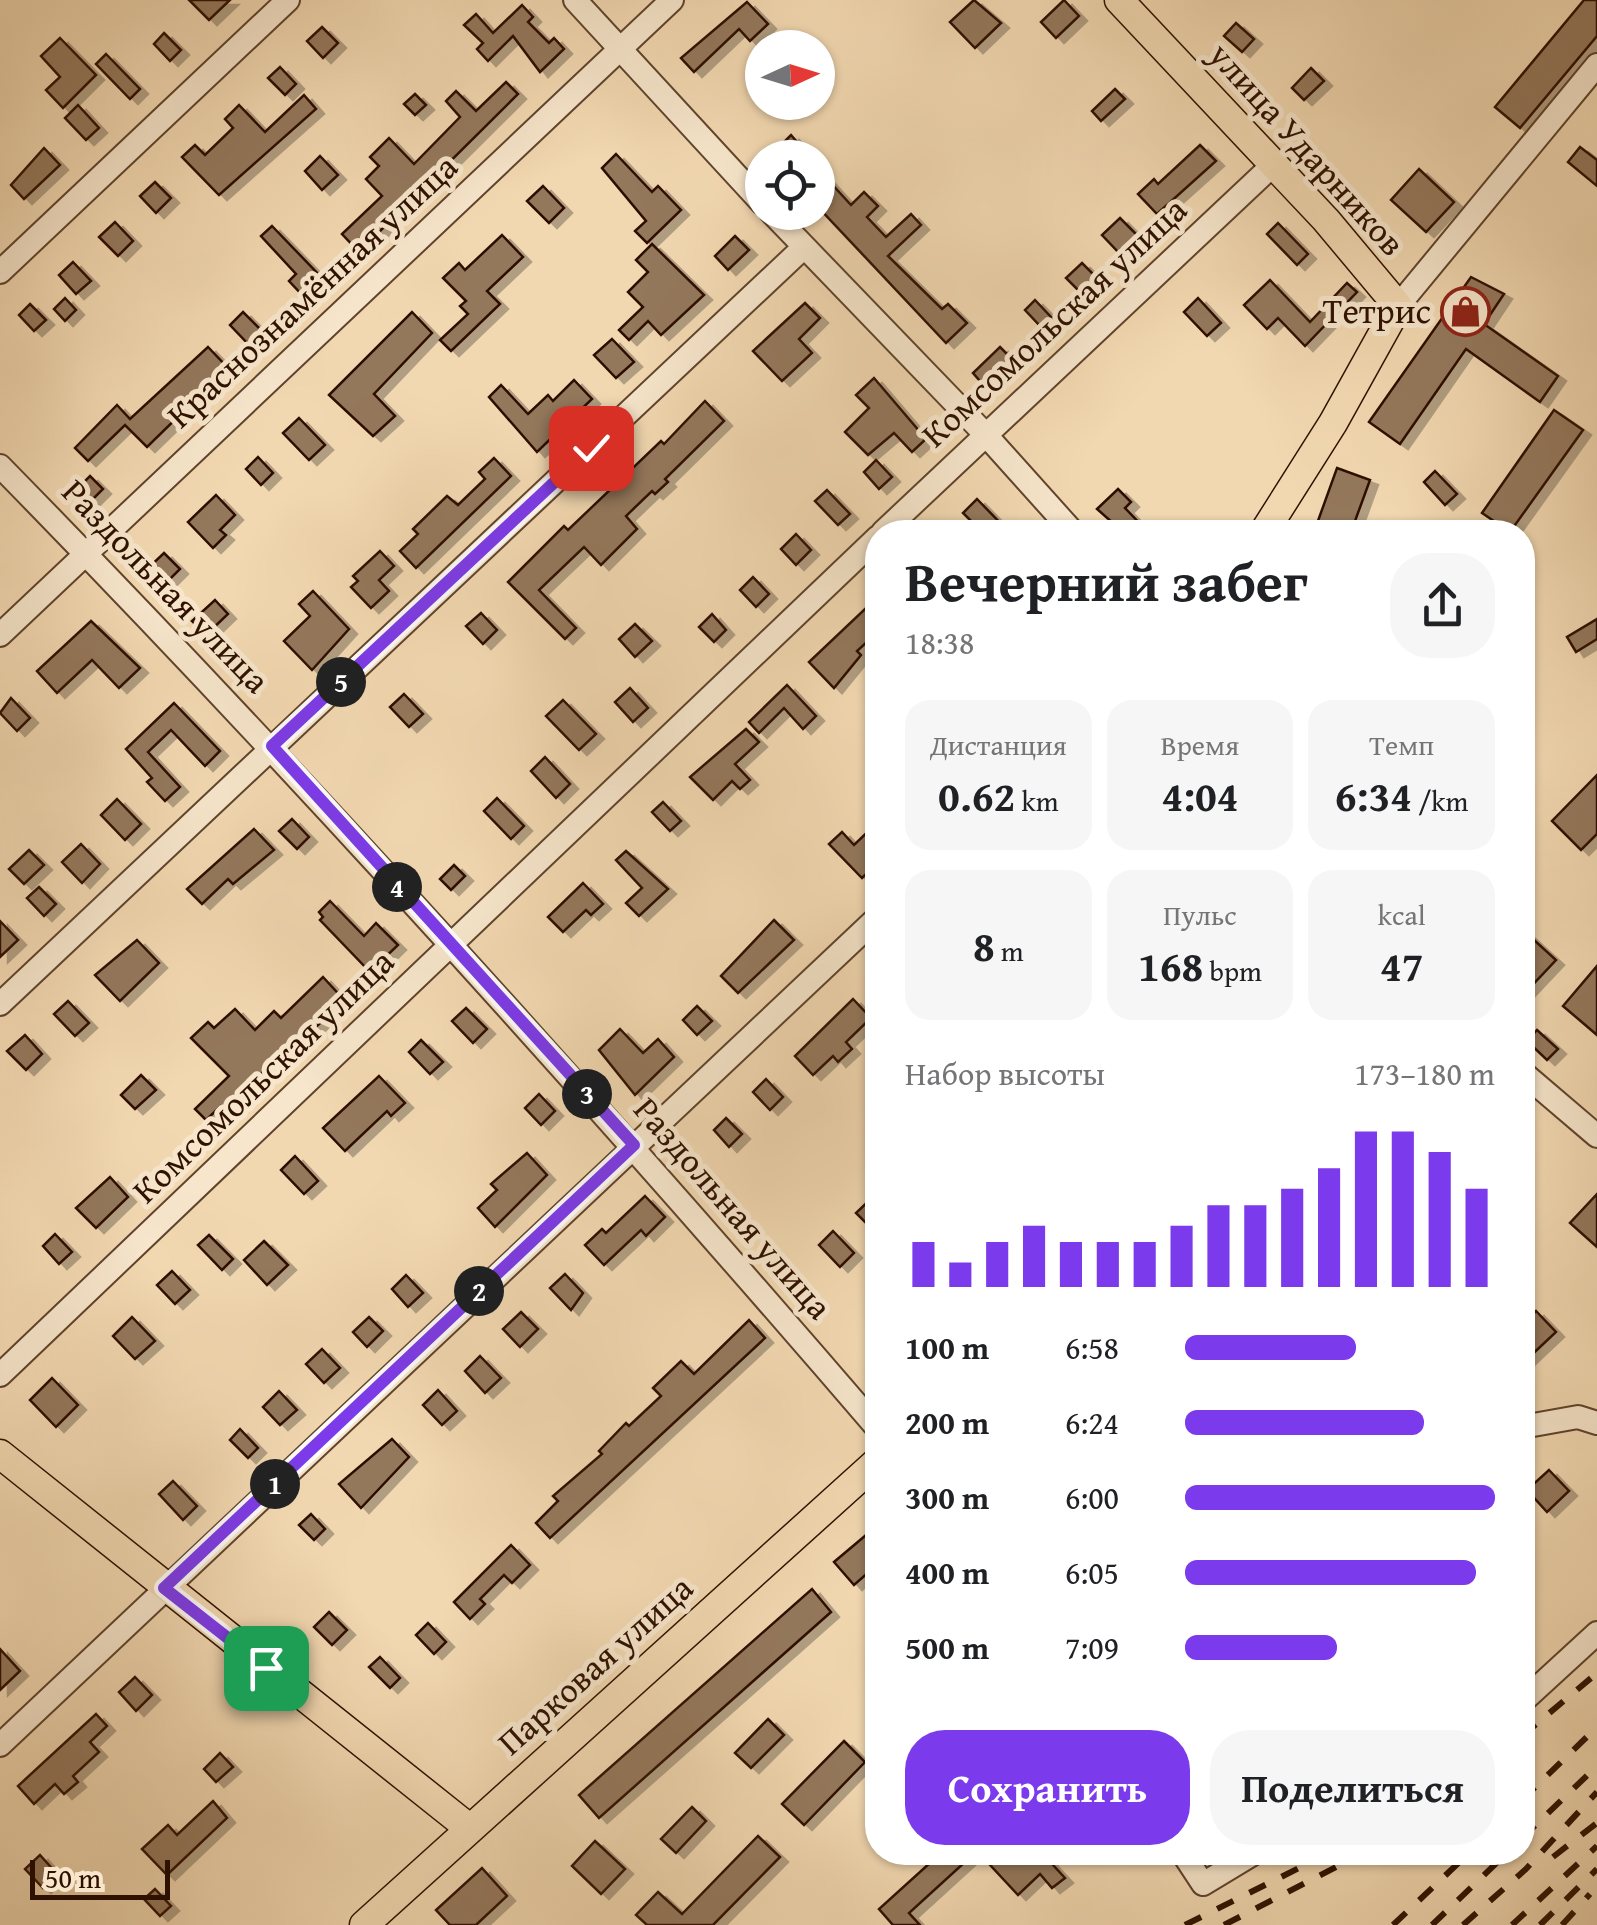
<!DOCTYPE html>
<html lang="ru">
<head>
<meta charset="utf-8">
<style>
	:root { --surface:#fff; --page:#f6f6f6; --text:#202124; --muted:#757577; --accent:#7c3aed }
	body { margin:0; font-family:"Gentium Book Plus",serif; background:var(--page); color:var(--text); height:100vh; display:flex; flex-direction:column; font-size:38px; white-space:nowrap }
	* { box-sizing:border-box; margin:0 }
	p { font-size:32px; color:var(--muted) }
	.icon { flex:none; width:55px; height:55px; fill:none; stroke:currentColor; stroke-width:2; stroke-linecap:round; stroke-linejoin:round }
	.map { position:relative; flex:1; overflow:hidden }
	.panel { position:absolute; left:865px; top:520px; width:670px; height:1345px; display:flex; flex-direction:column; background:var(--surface); border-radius:40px; box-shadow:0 2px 8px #0004 }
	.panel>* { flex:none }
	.needle { width:65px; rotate:86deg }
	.fabs { position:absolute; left:745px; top:30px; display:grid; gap:20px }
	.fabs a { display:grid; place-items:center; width:90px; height:90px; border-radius:50%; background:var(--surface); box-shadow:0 2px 8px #0004; font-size:50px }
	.scale { position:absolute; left:30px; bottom:25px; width:140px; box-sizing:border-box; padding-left:10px; border:5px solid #2e1100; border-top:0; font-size:28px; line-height:35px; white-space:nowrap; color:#2e1100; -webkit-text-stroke:8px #f7e6cc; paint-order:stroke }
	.pin { position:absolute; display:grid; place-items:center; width:85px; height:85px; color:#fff; margin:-42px; border-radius:20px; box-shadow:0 5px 15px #0006 }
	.km { position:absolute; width:50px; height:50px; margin:-25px; border-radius:50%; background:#222; color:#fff; font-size:28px; line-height:50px; text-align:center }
	.round { display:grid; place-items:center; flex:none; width:105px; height:105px; border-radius:40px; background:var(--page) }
	.head { display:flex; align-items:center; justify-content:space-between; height:170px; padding:0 40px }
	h1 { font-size:55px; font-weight:700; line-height:75px }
	.figures { display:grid; grid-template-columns:repeat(3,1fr); gap:15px; height:170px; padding:10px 40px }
	.figures div { display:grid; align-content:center; border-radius:25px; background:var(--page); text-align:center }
	.figures b { font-size:42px; font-weight:700 }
	.figures small { font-size:28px; font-weight:400 }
	.figures p { font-size:28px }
	.chart { height:280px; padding:20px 40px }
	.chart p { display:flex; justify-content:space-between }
	.chart svg { width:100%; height:180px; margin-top:10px; stroke:var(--accent); stroke-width:6 }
	.button { display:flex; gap:20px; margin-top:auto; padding:20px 40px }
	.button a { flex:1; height:115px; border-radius:40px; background:var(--accent); color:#fff; font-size:40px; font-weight:700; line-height:115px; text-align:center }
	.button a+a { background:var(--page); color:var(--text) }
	ul { padding:0 40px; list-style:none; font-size:32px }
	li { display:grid; grid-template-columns:160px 120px 1fr; align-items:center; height:75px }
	li i { height:25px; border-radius:12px; background:var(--accent) }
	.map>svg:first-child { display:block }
	.building { fill:#94785c; stroke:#2e1100; stroke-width:2.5; filter:url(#shadow) }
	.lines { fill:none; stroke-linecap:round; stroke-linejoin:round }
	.minor-casing { stroke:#5f432c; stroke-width:26 }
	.major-casing { stroke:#2e1100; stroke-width:31 }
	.minor { stroke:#f7e6cc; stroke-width:22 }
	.major { stroke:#f2d8b1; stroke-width:28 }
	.rail { stroke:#2e1100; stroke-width:6; stroke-dasharray:18 18; stroke-linecap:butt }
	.route-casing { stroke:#fff; stroke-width:20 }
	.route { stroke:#7c3aed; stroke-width:12 }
	.labels { text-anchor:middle; stroke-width:10; stroke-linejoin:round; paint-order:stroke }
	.street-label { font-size:35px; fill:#2e1100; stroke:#f7e6cc }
	.poi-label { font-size:35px; fill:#2e1100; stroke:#f7e6cc; text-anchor:end }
</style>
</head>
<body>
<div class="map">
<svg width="1597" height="1925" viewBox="0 0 1597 1925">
	<defs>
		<filter id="shadow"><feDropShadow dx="8" dy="5" stdDeviation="0" flood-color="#0004"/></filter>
	</defs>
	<rect width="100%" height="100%" fill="#f2d8b1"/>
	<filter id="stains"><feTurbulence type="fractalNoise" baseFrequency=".002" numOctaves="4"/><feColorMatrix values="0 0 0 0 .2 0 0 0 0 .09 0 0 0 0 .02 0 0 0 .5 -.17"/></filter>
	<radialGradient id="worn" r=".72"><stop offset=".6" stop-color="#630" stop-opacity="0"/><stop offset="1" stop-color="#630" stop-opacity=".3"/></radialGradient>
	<g class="building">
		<path d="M189,0H230L209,20Z"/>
		<path d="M974,0L1001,23L975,48L950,22Z"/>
		<path d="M1064,0L1079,16L1056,38L1041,22Z"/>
		<path d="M1584,0H1597V36L1520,128L1495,107Z"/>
		<path d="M747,2L768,24L750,41L739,29L694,72L681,58Z"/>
		<path d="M522,5L533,17L528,22L549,43L554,38L564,49L540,72L513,36L488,61L477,49L483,43L464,25L476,14L493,33Z"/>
		<path d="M1236,23L1254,39L1242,52L1224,36Z"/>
		<path d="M322,27L338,43L323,58L307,41Z"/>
		<path d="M164,33L181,50L170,61L154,44Z"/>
		<path d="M60,38L96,75L63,108L46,90L60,77L41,56Z"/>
		<path d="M106,54L140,89L130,99L96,64Z"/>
		<path d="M280,67L296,84L285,95L268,78Z"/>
		<path d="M1311,68L1324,81L1304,100L1292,88Z"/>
		<path d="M506,82L518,94L359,252L342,234L382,196L366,179L379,166L370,157L389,138L414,164L460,117L446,101L456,91L476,111Z"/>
		<path d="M1115,89L1125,99L1101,121L1092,111Z"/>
		<path d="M415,94L426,105L415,115L404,104Z"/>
		<path d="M304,95L316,109L219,195L182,157L195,145L205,155L233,128L225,119L239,105L265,132Z"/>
		<path d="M78,105L99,128L86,140L65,118Z"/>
		<path d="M791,135L804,150L796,158H768Z"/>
		<path d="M1200,145L1216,161L1157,214L1138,194L1154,179L1158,184Z"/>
		<path d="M1580,147L1597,160V186L1568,162Z"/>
		<path d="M44,148L60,165L24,199L11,185Z"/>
		<path d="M616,154L652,192L658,186L681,210L647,243L635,231L646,221L602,168Z"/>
		<path d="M320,156L338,175L322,190L305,171Z"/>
		<path d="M818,169L851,205L864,192L878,206L867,217L886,237L911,214L921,225L888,256L942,309L948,304L967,323L946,343L818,207Z"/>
		<path d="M1419,169L1454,202L1426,232L1391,200Z"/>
		<path d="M155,182L171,198L156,213L140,196Z"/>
		<path d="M543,186L564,208L549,223L527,201Z"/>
		<path d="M1120,218L1138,236L1120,254L1102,235Z"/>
		<path d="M115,222L133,241L118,256L99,237Z"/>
		<path d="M1278,223L1308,254L1297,265L1267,234Z"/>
		<path d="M272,226L324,280L305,298L289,281L296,274L261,236Z"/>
		<path d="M502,235L523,257L487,291L500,304L451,351L440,340L468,314L460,306L466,301L443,278L459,263L465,270Z"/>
		<path d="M735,236L749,250L728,270L715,256Z"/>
		<path d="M652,244L704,295L661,335L648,321L629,340L619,330L643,307L628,292L648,272L636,260Z"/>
		<path d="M73,262L91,281L76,294L59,275Z"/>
		<path d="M1082,263L1096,277L1080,292L1066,278Z"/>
		<path d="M1471,277L1504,294L1484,324L1558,376L1540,402L1466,349L1400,444L1369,422Z"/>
		<path d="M1270,280L1310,322L1347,283L1357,292L1305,346L1278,318L1267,329L1244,305Z"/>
		<path d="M65,298L76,310L65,321L54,309Z"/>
		<path d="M1198,298L1221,323L1207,336L1184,312Z"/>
		<path d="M1035,300L1051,317L1041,327L1025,310Z"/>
		<path d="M805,303L820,318L799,339L812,353L782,381L753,351Z"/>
		<path d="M30,304L46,320L34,331L19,315Z"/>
		<path d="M243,312L265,334L251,347L230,325Z"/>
		<path d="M412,312L432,333L374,394L395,416L373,436L329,395Z"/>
		<path d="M612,339L634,362L616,378L594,355Z"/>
		<path d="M208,347L228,368L147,447L125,425L88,461L75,448L117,405L130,419Z"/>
		<path d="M1000,347L1014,361L986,388L973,373Z"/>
		<path d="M874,378L926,439L912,452L894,433L868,455L845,432L869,408L856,395Z"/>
		<path d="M574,380L592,399L537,452L489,397L501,385L528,414L548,395L553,401Z"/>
		<path d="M705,401L724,421L665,479L668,482L655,494L652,491L626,516L637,529L601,565L584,547L539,590L576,628L565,639L508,582L564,526L568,530L661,441L664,444Z"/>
		<path d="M1554,410L1583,430L1510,532L1482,513Z"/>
		<path d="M299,418L325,445L309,460L283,433Z"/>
		<path d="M258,457L273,473L261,485L246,469Z"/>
		<path d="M494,458L511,476L416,568L400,551L418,534L413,529L447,496L458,505L485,479L479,472Z"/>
		<path d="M876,460L892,477L879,489L864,472Z"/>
		<path d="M1337,468L1370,480L1351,532H1314Z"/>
		<path d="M1435,471L1457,494L1445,505L1424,482Z"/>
		<path d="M90,476L103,489L84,508L71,495Z"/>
		<path d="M1118,489L1131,502L1125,508L1148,532H1123L1097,509Z"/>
		<path d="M827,490L850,514L838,525L815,501Z"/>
		<path d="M216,495L235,515L220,530L226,535L213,548L188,522Z"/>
		<path d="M977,499L1009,532H982L963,513Z"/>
		<path d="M796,534L811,550L796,565L781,549Z"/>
		<path d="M380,551L394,566L379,580L389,591L371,608L351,587L358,581L353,576Z"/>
		<path d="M164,553L180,569L161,588L145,571Z"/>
		<path d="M753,577L769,594L756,607L740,590Z"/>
		<path d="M313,591L349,629L312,670L284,641L310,616L299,604Z"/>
		<path d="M215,600L228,614L206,635L192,621Z"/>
		<path d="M865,609L878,623V632L857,651L861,655L834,688L809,662Z"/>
		<path d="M481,613L497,630L483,644L466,626Z"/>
		<path d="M712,614L726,630L714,642L699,627Z"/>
		<path d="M1597,619V639L1576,652L1567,637Z"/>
		<path d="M91,621L140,668L119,688L92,660L57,693L37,671Z"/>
		<path d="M635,624L652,641L635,657L619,639Z"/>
		<path d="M787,685L816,716L803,729L784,708L759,733L749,722Z"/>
		<path d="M630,688L648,708L633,722L615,702Z"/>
		<path d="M404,694L423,714L409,727L390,707Z"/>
		<path d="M11,698L30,718L17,731L0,713Z"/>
		<path d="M563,700L596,734L579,750L546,716Z"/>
		<path d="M174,703L220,751L205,766L171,730L148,752L180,787L165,801L147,782L152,778L126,749Z"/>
		<path d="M746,729L759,742L735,764L750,780L740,789L732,781L713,800L690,777Z"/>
		<path d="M545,757L570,784L556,798L531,771Z"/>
		<path d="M1597,775V834L1581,850L1552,821Z"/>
		<path d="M497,798L524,826L511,839L484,811Z"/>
		<path d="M117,799L141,824L125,840L101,815Z"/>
		<path d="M663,802L681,821L670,831L652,812Z"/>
		<path d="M292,819L309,837L297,849L279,831Z"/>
		<path d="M878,822V863L862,878L829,844L842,832L854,845Z"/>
		<path d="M254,829L274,850L233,884L228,879L202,904L187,889Z"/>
		<path d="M81,844L100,864L82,883L62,862Z"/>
		<path d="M29,850L44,865L24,884L9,869Z"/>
		<path d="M626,851L668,889L639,916L626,903L642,888L616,860Z"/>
		<path d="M454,865L465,876L451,890L440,879Z"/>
		<path d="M583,883L603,904L591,915L586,910L563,932L548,917Z"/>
		<path d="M39,887L56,904L44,916L27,898Z"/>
		<path d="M330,901L364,936L376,923L398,945L370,972L320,920L323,917L319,912Z"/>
		<path d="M774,920L794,940L738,993L721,976Z"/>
		<path d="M0,921L18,940L0,957Z"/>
		<path d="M1522,929L1556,960L1522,996Z"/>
		<path d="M137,940L159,963L120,1001L95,975Z"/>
		<path d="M1597,966V1035L1563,1006Z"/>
		<path d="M323,977L345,1001L291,1049L288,1046L226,1110L221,1106L206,1120L195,1109L229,1076L191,1038L208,1022L214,1028L235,1009L255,1030L274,1011L281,1018Z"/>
		<path d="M853,999L871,1018L846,1042L852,1049L838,1062L833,1056L813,1075L795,1056Z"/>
		<path d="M68,1001L89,1023L75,1036L54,1014Z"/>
		<path d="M697,1006L712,1021L697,1035L683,1020Z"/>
		<path d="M466,1008L487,1029L473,1043L452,1021Z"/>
		<path d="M620,1029L643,1053L658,1039L674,1057L635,1095L599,1050Z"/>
		<path d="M1537,1030L1558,1049L1547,1060L1527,1041Z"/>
		<path d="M25,1035L42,1054L26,1070L7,1051Z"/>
		<path d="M421,1040L443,1062L430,1074L409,1052Z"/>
		<path d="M141,1075L156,1090L135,1109L121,1095Z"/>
		<path d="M379,1076L405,1103L391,1116L387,1111L345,1151L323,1128Z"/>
		<path d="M766,1079L783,1097L770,1110L753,1092Z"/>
		<path d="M539,1094L555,1111L541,1125L525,1108Z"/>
		<path d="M726,1118L742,1134L729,1147L714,1130Z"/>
		<path d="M527,1153L547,1175L495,1227L478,1208L497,1190L491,1184Z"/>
		<path d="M295,1156L318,1181L304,1194L281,1170Z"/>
		<path d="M110,1177L128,1197L96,1228L76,1208Z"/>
		<path d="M878,1192V1235L856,1213Z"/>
		<path d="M1597,1194V1247L1570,1223Z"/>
		<path d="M645,1196L665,1217L646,1236L641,1230L604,1265L585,1245L602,1229L606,1233Z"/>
		<path d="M833,1231L854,1253L840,1267L819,1245Z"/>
		<path d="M55,1234L72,1252L59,1264L43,1246Z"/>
		<path d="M209,1235L233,1259L222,1270L198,1245Z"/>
		<path d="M264,1241L288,1265L267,1285L244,1260Z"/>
		<path d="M172,1271L190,1290L175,1304L157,1285Z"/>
		<path d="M565,1274L583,1293L571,1310L550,1288Z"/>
		<path d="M406,1275L423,1293L408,1307L392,1289Z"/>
		<path d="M1536,1311L1556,1332L1522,1364V1324Z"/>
		<path d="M521,1312L538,1329L520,1347L503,1329Z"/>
		<path d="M132,1317L155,1341L135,1359L113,1336Z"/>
		<path d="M369,1317L383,1331L367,1347L353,1332Z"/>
		<path d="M749,1320L765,1338L550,1538L536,1523L558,1501L553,1496L602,1454L599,1451L626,1423L629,1426L661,1396L653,1388L681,1361L694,1374Z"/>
		<path d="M322,1349L340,1368L324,1383L306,1364Z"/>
		<path d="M480,1356L501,1378L485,1393L465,1371Z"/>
		<path d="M52,1378L78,1405L56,1427L30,1400Z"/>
		<path d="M438,1390L457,1411L442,1425L423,1405Z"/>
		<path d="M279,1391L297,1410L280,1425L263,1407Z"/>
		<path d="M240,1429L258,1448L248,1458L230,1440Z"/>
		<path d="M392,1439L409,1457L361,1508L339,1484Z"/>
		<path d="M1549,1470L1569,1491L1547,1512L1527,1490Z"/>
		<path d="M173,1481L197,1506L183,1520L159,1494Z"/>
		<path d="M311,1514L325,1529L314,1540L299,1525Z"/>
		<path d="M878,1525V1564L854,1585L834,1562Z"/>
		<path d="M511,1545L530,1565L512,1583L504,1575L480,1599L485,1604L470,1619L454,1602Z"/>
		<path d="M812,1589L831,1612L599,1818L579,1795Z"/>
		<path d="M329,1612L347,1630L332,1645L314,1627Z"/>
		<path d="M428,1623L446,1642L434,1654L416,1635Z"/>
		<path d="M0,1649L20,1671L0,1690Z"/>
		<path d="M380,1657L400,1678L390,1688L369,1667Z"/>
		<path d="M135,1677L152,1695L136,1711L119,1692Z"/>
		<path d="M96,1714L107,1726L90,1742L99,1752L73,1776L78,1782L64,1794L55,1784L34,1804L18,1786Z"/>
		<path d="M768,1719L784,1735L751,1768L735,1753Z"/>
		<path d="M844,1741L865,1762L804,1825L782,1804Z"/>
		<path d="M220,1753L233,1767L216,1782L204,1769Z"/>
		<path d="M213,1801L227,1818L167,1875L142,1849L168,1825L177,1835Z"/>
		<path d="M692,1807L706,1821L676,1853L661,1839Z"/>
		<path d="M758,1836L780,1857L713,1925H647L636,1915L658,1892L682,1914Z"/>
		<path d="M595,1841L625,1869L601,1894L572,1866Z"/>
		<path d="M942,1852H976L909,1913L920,1925H893L879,1909Z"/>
		<path d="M978,1852H1041L1065,1878L1052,1888L1040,1874L1018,1895Z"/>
		<path d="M40,1855L57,1874L43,1888L25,1869Z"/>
		<path d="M482,1868L507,1896L476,1925H450L436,1910Z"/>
		<path d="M155,1889L171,1906L160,1916L144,1899Z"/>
	</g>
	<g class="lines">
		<defs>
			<g id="minor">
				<path d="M575,0L762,203"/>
				<path d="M771,212L985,434L1073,532"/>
				<path d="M0,272L288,0"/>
				<path d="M1398,306L1597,65"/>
				<path d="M0,466C304,776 594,1099 878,1429"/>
				<path d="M883,532L1274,164"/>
				<path d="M0,635L672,0"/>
				<path d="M0,1004L803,248"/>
				<path d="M1522,1072L1597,1136"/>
				<path d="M0,1375L878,537"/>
				<path d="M1522,1427L1578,1417L1597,1423"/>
				<path d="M1522,1702L1597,1633"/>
				<path d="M0,1745L878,917"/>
				<path d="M1182,1852L1203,1884L1256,1852"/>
			</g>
			<g id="major">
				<path d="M1119,0L1326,220L1398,306L1333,423L1264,532"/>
				<path d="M0,1454L469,1828"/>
				<path d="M364,1925L878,1461"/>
			</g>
		</defs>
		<use href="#minor" class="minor-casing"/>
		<use href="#major" class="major-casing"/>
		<use href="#minor" class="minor"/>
		<use href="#major" class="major"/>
		<g class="rail">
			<path d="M1522,1736L1597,1673"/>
			<path d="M1522,1800L1597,1727"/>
			<path d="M1522,1838L1597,1766"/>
			<path d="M1553,1857L1597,1823"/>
			<path d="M1185,1925L1331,1852"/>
			<path d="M1224,1925L1365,1852"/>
			<path d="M1393,1925L1470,1852"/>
			<path d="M1432,1925L1508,1852"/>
			<path d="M1463,1925L1526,1869L1597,1792"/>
			<path d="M1512,1925L1597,1846"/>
			<path d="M1540,1925L1597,1869"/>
			<path d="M1562,1925L1590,1894"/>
		</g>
	</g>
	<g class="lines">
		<defs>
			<path id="route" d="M266,1668L164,1588L634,1145L272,746L591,448"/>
		</defs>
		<use href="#route" class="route-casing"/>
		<use href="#route" class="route"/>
	</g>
	<defs>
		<symbol id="shop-ring" viewBox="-11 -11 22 22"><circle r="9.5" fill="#f7e6cc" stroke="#8f2418" stroke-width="1.5"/><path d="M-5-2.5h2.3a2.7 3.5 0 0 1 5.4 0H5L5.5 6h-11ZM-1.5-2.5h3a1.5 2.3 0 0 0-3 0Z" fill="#8f2418"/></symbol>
	</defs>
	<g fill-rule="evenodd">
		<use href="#shop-ring" x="1438" y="284" width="55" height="55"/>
	</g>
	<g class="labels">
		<g class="street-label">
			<text transform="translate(1307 149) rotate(48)" y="12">улица Ударников</text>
			<text transform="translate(312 291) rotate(-43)" y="12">Краснознамённая улица</text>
			<text transform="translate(1054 322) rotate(-43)" y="12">Комсомольская улица</text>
			<text transform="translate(166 586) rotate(46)" y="12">Раздольная улица</text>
			<text transform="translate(263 1076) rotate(-44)" y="12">Комсомольская улица</text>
			<text transform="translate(733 1208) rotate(49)" y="12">Раздольная улица</text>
			<text transform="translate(595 1665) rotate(-42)" y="12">Парковая улица</text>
		</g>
		<g class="poi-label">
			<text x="1431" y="323">Тетрис</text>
		</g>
	</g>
	<rect width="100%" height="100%" filter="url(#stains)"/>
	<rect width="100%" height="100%" fill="url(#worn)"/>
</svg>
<div class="fabs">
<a><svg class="needle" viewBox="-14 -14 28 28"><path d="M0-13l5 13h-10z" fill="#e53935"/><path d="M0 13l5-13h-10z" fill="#757577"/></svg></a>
<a><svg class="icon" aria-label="locate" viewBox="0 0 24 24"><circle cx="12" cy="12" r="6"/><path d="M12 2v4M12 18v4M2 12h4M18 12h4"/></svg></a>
</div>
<div class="scale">50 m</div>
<div class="pin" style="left:266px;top:1668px;background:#1e9e55"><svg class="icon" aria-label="arrive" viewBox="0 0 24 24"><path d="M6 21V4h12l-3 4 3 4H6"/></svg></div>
<div class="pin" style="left:591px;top:448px;background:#d93025"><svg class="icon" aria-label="check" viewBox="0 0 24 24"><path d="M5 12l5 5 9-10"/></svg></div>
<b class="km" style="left:275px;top:1484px">1</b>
<b class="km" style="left:479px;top:1291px">2</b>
<b class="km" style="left:587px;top:1094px">3</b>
<b class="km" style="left:397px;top:887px">4</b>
<b class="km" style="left:341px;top:682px">5</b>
<section class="panel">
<div class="head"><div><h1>Вечерний забег</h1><p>18:38</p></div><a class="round"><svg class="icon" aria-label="share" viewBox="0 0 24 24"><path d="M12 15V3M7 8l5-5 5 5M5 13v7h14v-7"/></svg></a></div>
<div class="figures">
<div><p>Дистанция</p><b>0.62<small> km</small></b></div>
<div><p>Время</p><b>4:04</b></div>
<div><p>Темп</p><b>6:34<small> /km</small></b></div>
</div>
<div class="figures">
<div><b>8<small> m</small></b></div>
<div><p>Пульс</p><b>168<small> bpm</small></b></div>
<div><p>kcal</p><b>47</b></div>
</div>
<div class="chart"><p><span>Набор высоты</span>173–180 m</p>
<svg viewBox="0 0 160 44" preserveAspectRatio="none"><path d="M5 44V33M15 44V38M25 44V33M35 44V29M45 44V33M55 44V33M65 44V33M75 44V29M85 44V24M95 44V24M105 44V20M115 44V15M125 44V6M135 44V6M145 44V11M155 44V20"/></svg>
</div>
<ul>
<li><b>100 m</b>6:58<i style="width:55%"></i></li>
<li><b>200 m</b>6:24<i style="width:77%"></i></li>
<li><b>300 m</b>6:00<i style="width:100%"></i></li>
<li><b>400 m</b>6:05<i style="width:94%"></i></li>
<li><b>500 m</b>7:09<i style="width:49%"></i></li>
</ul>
<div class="button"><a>Сохранить</a><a>Поделиться</a></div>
</section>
</div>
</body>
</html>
